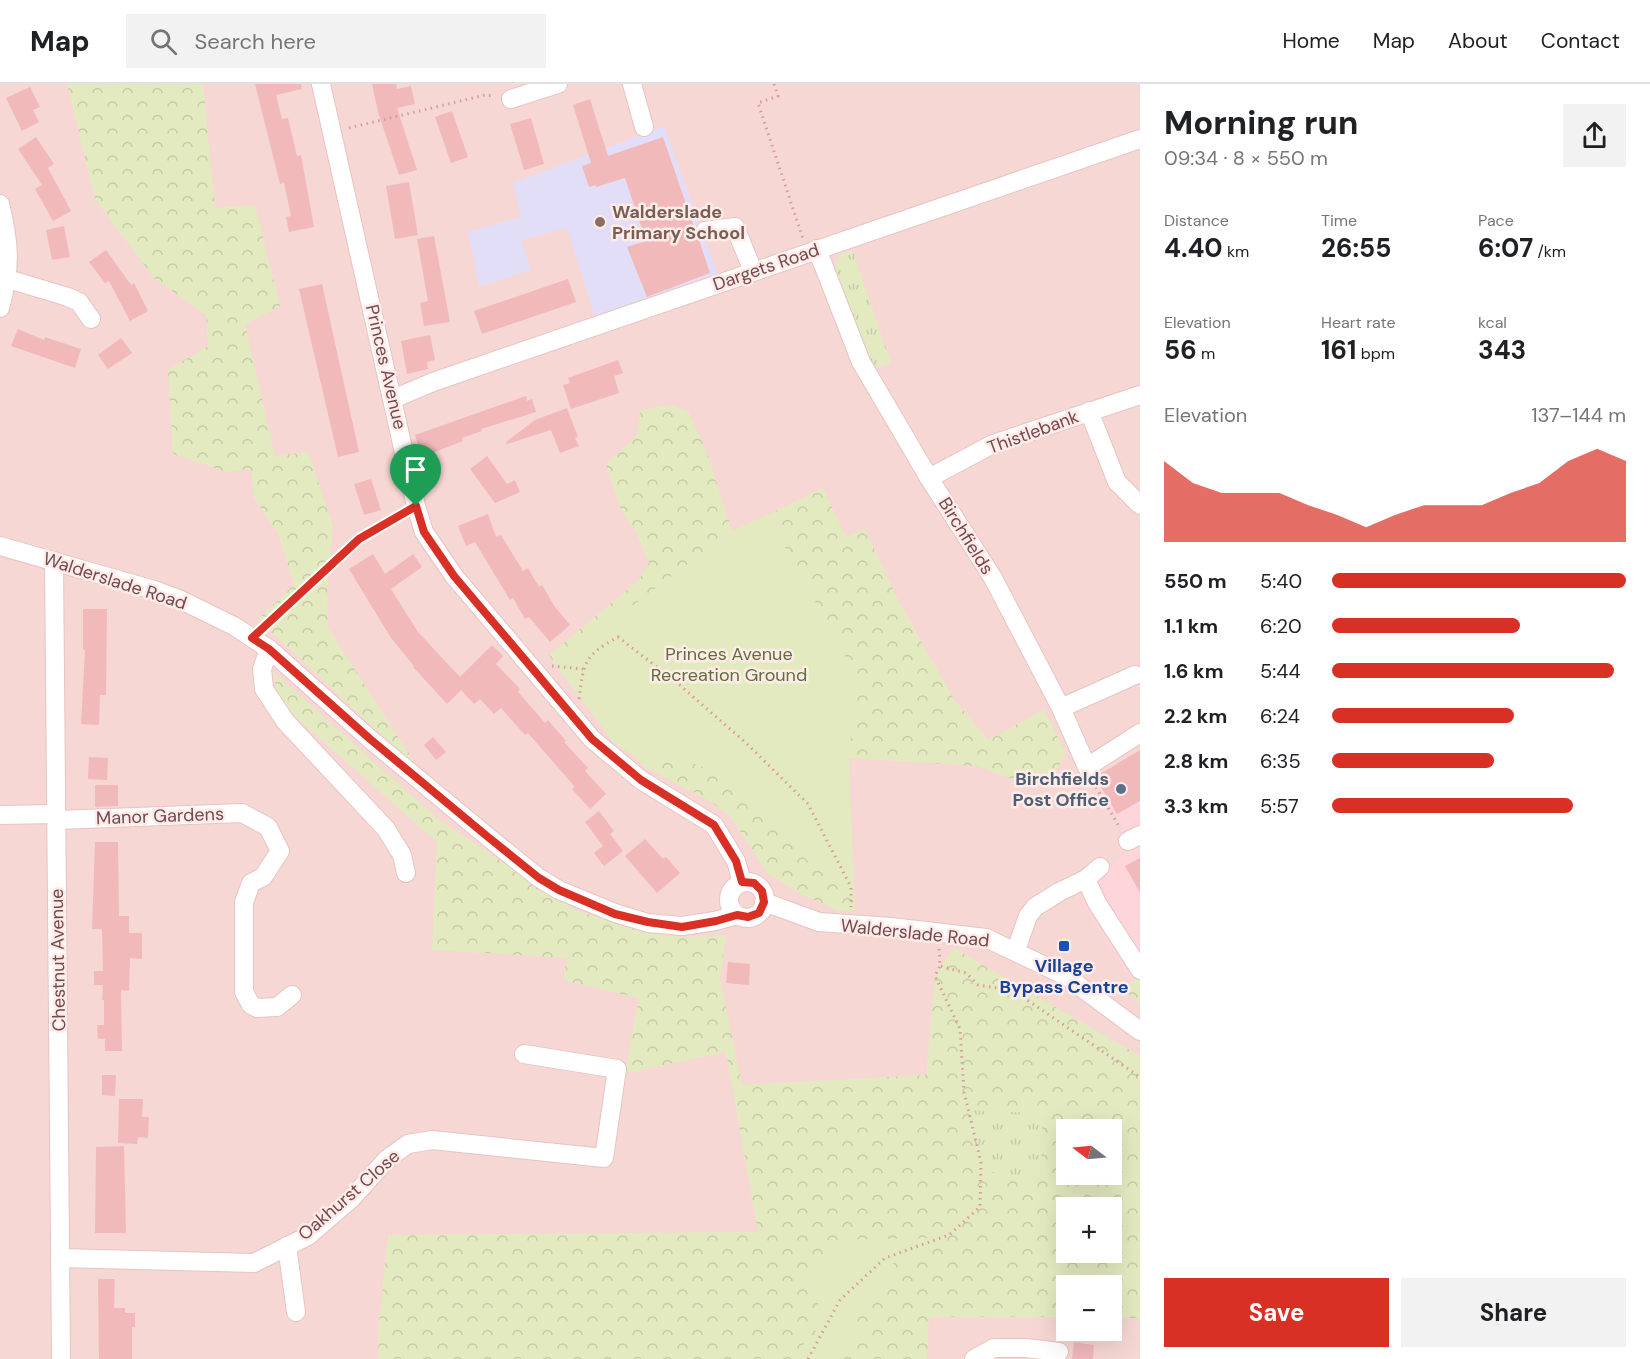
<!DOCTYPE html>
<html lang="en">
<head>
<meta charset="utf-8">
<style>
	:root { --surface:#fff; --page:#f2f2f2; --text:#202124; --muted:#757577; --line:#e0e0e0; --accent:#d93025 }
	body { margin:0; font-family:"DM Sans",sans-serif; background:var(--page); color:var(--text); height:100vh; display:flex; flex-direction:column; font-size:22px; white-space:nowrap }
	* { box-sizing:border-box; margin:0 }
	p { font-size:20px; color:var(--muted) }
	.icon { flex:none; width:33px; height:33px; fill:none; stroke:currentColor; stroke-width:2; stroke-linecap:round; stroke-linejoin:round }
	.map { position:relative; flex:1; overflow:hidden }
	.panel { display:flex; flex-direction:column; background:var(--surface); width:510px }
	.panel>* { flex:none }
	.needle { width:39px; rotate:286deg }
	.tools { position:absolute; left:1056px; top:1035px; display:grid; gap:12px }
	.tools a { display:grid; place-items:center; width:66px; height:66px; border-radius:0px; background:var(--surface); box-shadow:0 6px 24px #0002; font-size:30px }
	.pin { position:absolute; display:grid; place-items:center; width:51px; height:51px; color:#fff; margin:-62px -26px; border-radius:50% 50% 50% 0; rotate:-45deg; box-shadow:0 0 6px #0007 }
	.pin .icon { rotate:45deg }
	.round { display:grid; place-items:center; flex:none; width:63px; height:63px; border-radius:0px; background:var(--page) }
	.summary { display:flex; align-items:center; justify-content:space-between; height:102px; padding:0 24px }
	h1 { font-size:33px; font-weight:700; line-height:45px }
	.metrics { display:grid; grid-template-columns:repeat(3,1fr); gap:9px; height:102px; padding:6px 24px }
	.metrics div { display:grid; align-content:center }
	.metrics b { font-size:26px; font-weight:700 }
	.metrics small { font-size:16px; font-weight:400 }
	.metrics p { font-size:16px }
	.chart { height:168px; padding:12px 24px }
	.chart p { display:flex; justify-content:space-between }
	.chart svg { width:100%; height:108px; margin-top:6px; fill:var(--accent); opacity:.7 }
	.cta { display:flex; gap:12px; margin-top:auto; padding:12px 24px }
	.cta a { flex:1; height:69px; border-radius:0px; background:var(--accent); color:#fff; font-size:24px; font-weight:700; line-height:69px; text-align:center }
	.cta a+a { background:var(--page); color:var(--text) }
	ul { padding:0 24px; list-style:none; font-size:20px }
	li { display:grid; grid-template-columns:96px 72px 1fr; align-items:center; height:45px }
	li i { height:15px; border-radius:8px; background:var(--accent) }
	header { display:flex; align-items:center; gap:36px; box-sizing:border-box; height:84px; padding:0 30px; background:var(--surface); border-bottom:2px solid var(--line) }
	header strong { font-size:28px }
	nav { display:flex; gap:33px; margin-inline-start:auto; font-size:21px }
	.search { width:420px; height:54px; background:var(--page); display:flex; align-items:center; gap:15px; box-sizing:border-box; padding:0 21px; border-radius:0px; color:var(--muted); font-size:22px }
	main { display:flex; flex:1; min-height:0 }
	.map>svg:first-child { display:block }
	.residential { fill:#f6d7d3; fill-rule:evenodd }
	.commercial { fill:#fdd5db }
	.education { fill:#e3def8 }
	.grass { fill:url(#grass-tufts) }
	.forest { fill:url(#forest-crowns); fill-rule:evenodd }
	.park { fill:#e4eac0 }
	.building { fill:#f2b9bb }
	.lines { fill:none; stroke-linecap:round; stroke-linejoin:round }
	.minor-casing { stroke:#e6c4c2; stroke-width:20 }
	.path { stroke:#d79c9f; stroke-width:3; stroke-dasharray:1.5 4.5; stroke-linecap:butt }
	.minor { stroke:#fff; stroke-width:18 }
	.route-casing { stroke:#fff; stroke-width:12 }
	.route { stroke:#d93025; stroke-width:8 }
	.education-dot { fill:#8d6e63; stroke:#ffebe8; stroke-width:2 }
	.service-dot { fill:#5c6f8a; stroke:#ffebe8; stroke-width:2 }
	.transit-dot { fill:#1a4fb4; stroke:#ffebe8; stroke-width:2 }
	.labels { text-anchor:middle; stroke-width:5; stroke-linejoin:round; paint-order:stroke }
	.education-label { font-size:18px; font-weight:bold; fill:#785e54; stroke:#ffebe8; text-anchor:start }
	.street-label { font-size:18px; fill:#74484c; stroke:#ffebe8 }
	.park-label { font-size:18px; fill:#616f3b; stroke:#ffebe8 }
	.service-label { font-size:18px; font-weight:bold; fill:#4e5e75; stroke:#ffebe8; text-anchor:end }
	.transit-label { font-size:18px; font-weight:bold; fill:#164399; stroke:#ffebe8 }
</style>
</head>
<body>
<header>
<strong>Map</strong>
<div class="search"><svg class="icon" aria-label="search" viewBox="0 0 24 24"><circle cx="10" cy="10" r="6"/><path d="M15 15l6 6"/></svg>Search here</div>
<nav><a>Home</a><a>Map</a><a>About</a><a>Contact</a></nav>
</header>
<main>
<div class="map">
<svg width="1140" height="1275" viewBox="0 0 1140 1275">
	<defs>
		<pattern id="grass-tufts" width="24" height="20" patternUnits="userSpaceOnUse" patternTransform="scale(1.5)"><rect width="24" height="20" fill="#e4eac0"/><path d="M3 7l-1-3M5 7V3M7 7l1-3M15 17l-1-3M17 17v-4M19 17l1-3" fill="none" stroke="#c7caa7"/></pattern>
		<pattern id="forest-crowns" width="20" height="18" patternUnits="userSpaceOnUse" patternTransform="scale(1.5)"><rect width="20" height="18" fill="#e4eac0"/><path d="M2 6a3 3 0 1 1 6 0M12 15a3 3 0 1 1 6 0" fill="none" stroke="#c7caa7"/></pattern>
	</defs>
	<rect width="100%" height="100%" fill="#fce6e1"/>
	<path class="residential" d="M0,0H1140V1275H0ZM1066,1046H1112V1090H1066ZM1066,1124H1112V1168H1066ZM1066,1202H1112V1246H1066Z"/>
	<path class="commercial" d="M1140,678V912L1079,814L1133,761L1098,704Z"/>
	<path class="education" d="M664,42L718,191L595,233L567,144L521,156L531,186L479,203L468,148L521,133L513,99Z"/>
	<g class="grass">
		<path d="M853,167L891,279L874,284L841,207L836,188V178L842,169Z"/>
		<path d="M969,1026L1042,1029L1044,1065L1032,1095H1009L977,1081Z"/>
	</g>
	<g class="forest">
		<path d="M67,0H203L215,124L255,121L280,222L245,240L275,372L308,368L333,442L327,506L328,544L420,687L258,535L294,501L278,449L254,414L251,385L227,388L173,370L168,286L208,262L206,231L154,194L95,115Z"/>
		<path d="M670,321L688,327L707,369L732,447L555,580L549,571L638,497L649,479L634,442L631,443L621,426L606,380L636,353L641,326Z"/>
		<path d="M823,404L846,453L865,445L897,514L953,614L988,656L1044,626L1066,669L1046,704L1020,698L978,682L849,674L856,592L767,431Z"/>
		<path d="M272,587L439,736L577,827L652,848L685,853L726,851L720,895L742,1001L926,991L935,892L954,864L1140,972V1234H1112V1202H1066V1233H929L927,1275H826L850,1261L856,1235L884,1206L894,1177L939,1162L826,1156L827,1176L805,1198L822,1226L815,1250L791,1272V1275H379L378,1248L388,1151L758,1148L726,968L625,989L639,914L563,896L567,874L432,866L437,758L281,620ZM969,1026L1041,1029L1044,1065L1032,1095H1009L977,1081ZM1066,1046H1112V1090H1066ZM1066,1124H1112V1168H1066Z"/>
		<path d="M634,672L683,675L735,696L758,727L807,776L854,804L855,826L839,827L799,809L767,789L731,733L710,717L647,684Z"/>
		<path d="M1140,893V919L1123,906L1126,901Z"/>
	</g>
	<g class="park">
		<path d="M767,431L856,592L849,674L854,804L807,776L758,727L735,696L683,675L634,672L613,658L555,580L732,447Z"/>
		<path d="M939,1154V1162L894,1177L884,1206L856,1235L850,1261L826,1275H791V1272L815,1250L822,1226L805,1198L827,1176L825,1156Z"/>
	</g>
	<g class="building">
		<path d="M255,0H301L302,5L276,11L282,35L288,34L297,72L301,71L314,143L289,148L286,133L291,132L284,99L280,100Z"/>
		<path d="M372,0H396L397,5L411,2L415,20L397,24L417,86L399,91L378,28Z"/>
		<path d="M30,3L40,23L33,26L39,38L22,47L6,14Z"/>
		<path d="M590,15L608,72L663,53L694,143V149L699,156L710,189L647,213L627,163L646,157L625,94L596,103V101L589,103L582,82L591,79L573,21Z"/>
		<path d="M452,27L468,73L451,79L435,33Z"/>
		<path d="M531,34L544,80L524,86L510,40Z"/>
		<path d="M36,53L54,80L48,84L71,127L53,137L35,105L42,101L18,65Z"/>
		<path d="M409,98L418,151L395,155L386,102Z"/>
		<path d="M64,142L70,173L52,176L46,146Z"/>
		<path d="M434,152L450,238L424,242L420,219L428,217L417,155Z"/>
		<path d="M106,166L131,201L134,199L148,227L130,237L109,197L105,199L89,178Z"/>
		<path d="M568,195L576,218L482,250L474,227Z"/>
		<path d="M322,200L359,368L338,373L299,205Z"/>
		<path d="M18,245L44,256L45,253L81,265L75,284L11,262Z"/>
		<path d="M430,251L435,276L427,278L428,285L407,290L401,257Z"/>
		<path d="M121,254L132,269L108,285L98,271Z"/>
		<path d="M618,276L623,289L614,292L619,309L571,325L563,301L570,299L568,294Z"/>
		<path d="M526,312L527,317L532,315L536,328L481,345L482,347L462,354L463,357L422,373L415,351Z"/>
		<path d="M567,324L578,353L575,354L579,362L560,369L551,346L507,360L506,358L535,336Z"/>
		<path d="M487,372L507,400L515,396L520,408L495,419L470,385Z"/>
		<path d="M371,395L381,426L364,431L354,400Z"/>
		<path d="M488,430L496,453L501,451L523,487L528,484L539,503L542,501L555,523L570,541L550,558L529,533L525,535L513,514L510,516L475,458L466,462L458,442Z"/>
		<path d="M373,470L385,490L413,470L422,483L391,505L418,548L460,593L492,561L503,572L496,580L520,605L518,608L545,639L548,636L566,657L564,658L588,684L585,687L606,710L590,725L572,705L575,703L528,649L525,651L501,624L494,630L480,615L474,620L461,606L447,620L413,583L414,582L391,554L349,485Z"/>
		<path d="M83,525H107L106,611H100L99,641L81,640L85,566H83Z"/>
		<path d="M433,653L446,668L436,676L424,661Z"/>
		<path d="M1140,666V717L1117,730L1095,693Z"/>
		<path d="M89,673L108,674L107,696L88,695Z"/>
		<path d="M95,701H118V722L95,723Z"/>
		<path d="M599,727L614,747L610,750L623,767L604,782L594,769L603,762L585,738Z"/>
		<path d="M645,755L663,775L666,773L680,789L657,809L625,772Z"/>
		<path d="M95,758H118L119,832H129V849H142V875L130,874L129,907L121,906L122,967H105V955H98L97,941H104V916H102L103,901H94V887H103L102,845H92Z"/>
		<path d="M1140,774V809L1125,782Z"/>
		<path d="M728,878L750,880L749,901L726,899Z"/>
		<path d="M102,991H116L115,1012L102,1011Z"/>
		<path d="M119,1015H143L142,1033H149L148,1054L138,1053L137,1060L118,1059Z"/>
		<path d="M124,1062L126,1149H95L96,1063Z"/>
		<path d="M98,1195H115L114,1224H125V1229H135V1243H132V1275H99Z"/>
		<path d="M1074,1258L1094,1261L1093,1275H1072Z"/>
	</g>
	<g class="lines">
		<defs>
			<g id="minor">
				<path d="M321,0L416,422L424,448L454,492L592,655L641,696L714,741L736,777L742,798"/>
				<path d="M632,0L644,43"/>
				<path d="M511,15L558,0"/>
				<path d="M0,120C10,160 11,184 0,224"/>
				<path d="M705,147L735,143L753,187"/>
				<path d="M817,165L861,278L929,394L993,494L1061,624L1087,683L1140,649"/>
				<path d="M8,195L68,213L79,218L91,235"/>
				<path d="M393,315L433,298L1140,55"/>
				<path d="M1089,327L1117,398L1140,421"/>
				<path d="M929,394L993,360L1140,311"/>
				<path d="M0,462L154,506L181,516L234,542L269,565L370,655L488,753L539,794L559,806L615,829L648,839L682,842L715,837L737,831"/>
				<path d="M54,477L61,1275"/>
				<path d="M269,565L262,585L264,605L285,637L386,745L402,771L406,789"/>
				<path d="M1061,624L1135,591"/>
				<path d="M0,731L56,730"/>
				<path d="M57,736L242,729L268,743L280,767L263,793L251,799L244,818V908L251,921L257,924L277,923L292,911"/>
				<path d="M1128,757L1140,751"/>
				<path d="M1086,795L1097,819L1140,886"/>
				<circle cx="747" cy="816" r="18"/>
				<path d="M764,818L819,838L891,843L986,854L1066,892L1140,947"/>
				<path d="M1016,866L1028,832L1035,823L1059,808L1086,795L1100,783"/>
				<path d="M287,1162L296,1228"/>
				<path d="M61,1174L254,1179L308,1152L351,1115L387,1075L408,1060L432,1056L604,1074L617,985L524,970"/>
				<path d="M974,1275L994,1264H1026L1059,1268"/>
			</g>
		</defs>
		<use href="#minor" class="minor-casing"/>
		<g class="path">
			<path d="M774,0L778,12L758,19L803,155"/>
			<path d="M349,44L485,11L494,12"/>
			<path d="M265,542L359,455L400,431"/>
			<path d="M552,582L583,585"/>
			<path d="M579,615C584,577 584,572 618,553L675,597L745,658L808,720L851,803V823"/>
			<path d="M1093,698L1120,744"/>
			<path d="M939,865L940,882L966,889L978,901L1014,907L1140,993"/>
			<path d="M808,1275L840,1216L885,1174L949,1151L980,1123L981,1078L964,1008L960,945L935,892L940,882"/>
		</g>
		<use href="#minor" class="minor"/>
	</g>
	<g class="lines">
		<defs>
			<path id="route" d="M416,422L424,448L454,492L592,655L641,696L714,741L736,777L742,798L754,799L762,807L764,818L759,829L748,833L737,831L716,837L682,843L648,838L615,830L559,806L539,794L488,753L370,655L269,565L252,554L359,455Z"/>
		</defs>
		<use href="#route" class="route-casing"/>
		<use href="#route" class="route"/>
	</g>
	<circle class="education-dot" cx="600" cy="138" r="6"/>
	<circle class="service-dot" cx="1121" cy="705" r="6"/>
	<rect class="transit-dot" x="1058" y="856" width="12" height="12" rx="3"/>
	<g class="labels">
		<g class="education-label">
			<text x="612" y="134">Walderslade<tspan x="612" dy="21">Primary School</tspan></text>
		</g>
		<g class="street-label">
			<text transform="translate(766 183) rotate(-19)" y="6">Dargets Road</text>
			<text transform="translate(386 283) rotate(77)" y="6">Princes Avenue</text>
			<text transform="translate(1033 348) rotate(-20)" y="6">Thistlebank</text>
			<text transform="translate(966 452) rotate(58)" y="6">Birchfields</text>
			<text transform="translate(115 497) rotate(18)" y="6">Walderslade Road</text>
			<text transform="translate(160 732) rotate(-2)" y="6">Manor Gardens</text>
			<text transform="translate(915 849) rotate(6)" y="6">Walderslade Road</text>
			<text transform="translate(58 876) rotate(-91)" y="6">Chestnut Avenue</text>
			<text transform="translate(349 1111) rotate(-41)" y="6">Oakhurst Close</text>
		</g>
		<g class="park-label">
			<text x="729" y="576">Princes Avenue<tspan x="729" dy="21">Recreation Ground</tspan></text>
		</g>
		<g class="service-label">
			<text x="1109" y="701">Birchfields<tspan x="1109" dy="21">Post Office</tspan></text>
		</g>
		<g class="transit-label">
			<text x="1064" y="888">Village<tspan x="1064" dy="21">Bypass Centre</tspan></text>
		</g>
	</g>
</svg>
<div class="tools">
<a><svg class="needle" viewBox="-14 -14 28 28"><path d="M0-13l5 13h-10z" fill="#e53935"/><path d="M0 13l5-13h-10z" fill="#757577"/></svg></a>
<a>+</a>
<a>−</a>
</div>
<div class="pin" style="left:416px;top:422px;background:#1e9e55"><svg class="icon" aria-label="arrive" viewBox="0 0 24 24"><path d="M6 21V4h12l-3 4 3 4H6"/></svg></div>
</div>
<section class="panel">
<div class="summary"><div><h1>Morning run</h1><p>09:34 · 8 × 550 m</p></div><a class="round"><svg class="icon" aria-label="share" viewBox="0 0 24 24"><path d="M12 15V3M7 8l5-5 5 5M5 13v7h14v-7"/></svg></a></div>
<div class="metrics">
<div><p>Distance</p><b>4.40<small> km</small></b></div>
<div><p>Time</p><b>26:55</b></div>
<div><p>Pace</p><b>6:07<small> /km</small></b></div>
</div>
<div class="metrics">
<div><p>Elevation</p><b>56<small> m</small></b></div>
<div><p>Heart rate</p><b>161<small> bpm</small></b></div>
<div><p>kcal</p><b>343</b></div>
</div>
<div class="chart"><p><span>Elevation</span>137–144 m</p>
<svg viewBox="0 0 160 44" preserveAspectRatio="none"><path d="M0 44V11L10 20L20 24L30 24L40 24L50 29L60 33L70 38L80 33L90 29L100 29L110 29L120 24L130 20L140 11L150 6L160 11V44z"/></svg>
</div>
<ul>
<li><b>550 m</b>5:40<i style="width:100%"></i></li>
<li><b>1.1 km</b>6:20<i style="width:64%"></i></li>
<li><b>1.6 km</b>5:44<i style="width:96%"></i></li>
<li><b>2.2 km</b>6:24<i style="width:62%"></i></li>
<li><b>2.8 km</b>6:35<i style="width:55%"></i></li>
<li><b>3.3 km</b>5:57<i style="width:82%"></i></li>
</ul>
<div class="cta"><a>Save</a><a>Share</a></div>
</section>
</main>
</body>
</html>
